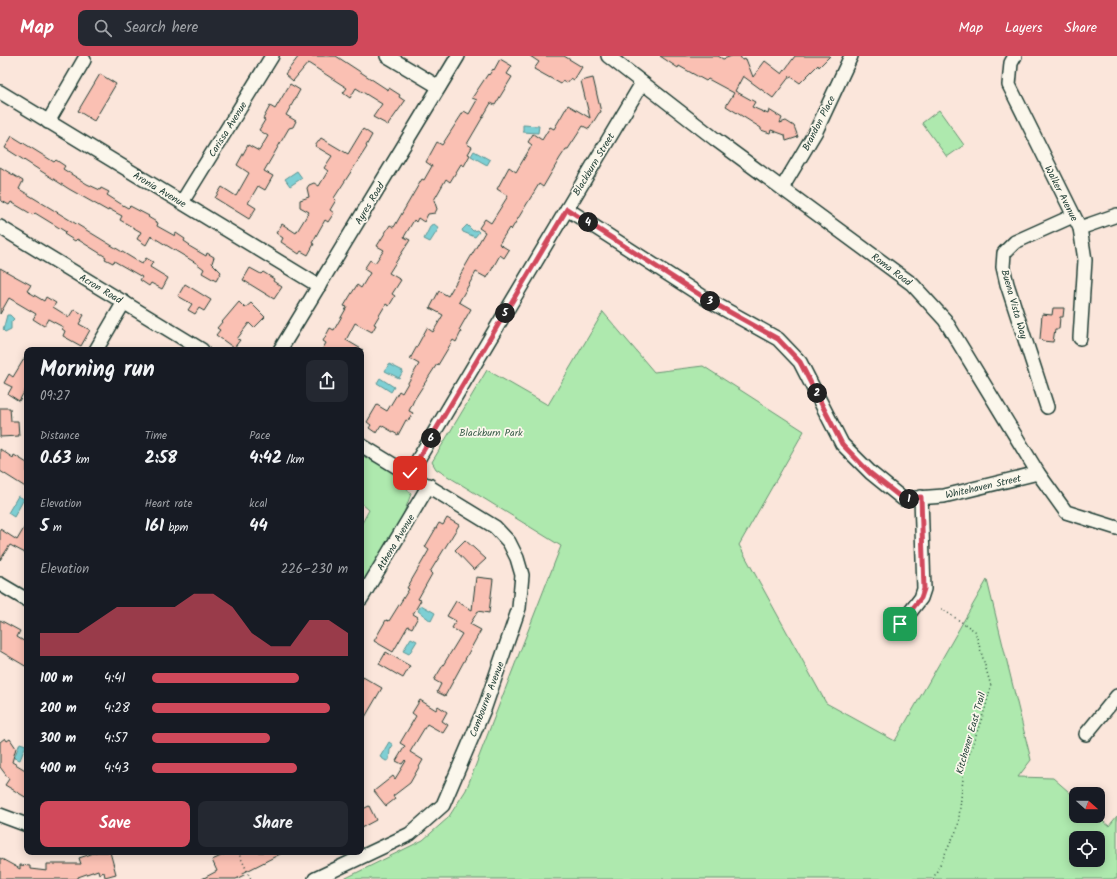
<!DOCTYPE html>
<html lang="en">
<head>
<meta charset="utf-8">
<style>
	:root { --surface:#171b24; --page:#242831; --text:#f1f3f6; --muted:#9ea1a6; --accent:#d1495b }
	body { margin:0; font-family:Kalam,sans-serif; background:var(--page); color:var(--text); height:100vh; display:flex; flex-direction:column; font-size:15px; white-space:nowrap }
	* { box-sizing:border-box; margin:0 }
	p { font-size:13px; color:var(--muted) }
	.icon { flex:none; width:22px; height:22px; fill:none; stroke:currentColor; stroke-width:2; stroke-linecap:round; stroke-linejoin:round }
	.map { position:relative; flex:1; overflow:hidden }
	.details { position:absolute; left:24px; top:291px; width:340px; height:508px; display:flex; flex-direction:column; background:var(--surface); border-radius:8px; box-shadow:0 2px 10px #0003 }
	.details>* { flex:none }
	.needle { width:26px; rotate:111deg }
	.fabs { position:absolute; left:1069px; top:731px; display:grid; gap:8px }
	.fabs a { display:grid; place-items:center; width:36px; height:36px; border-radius:8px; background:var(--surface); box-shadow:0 2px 10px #0003; font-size:20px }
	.pin { position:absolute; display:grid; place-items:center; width:34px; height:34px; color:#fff; margin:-17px; border-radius:8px; box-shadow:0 2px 6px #0006 }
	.km { position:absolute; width:20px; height:20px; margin:-10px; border-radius:50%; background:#222; color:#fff; font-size:11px; line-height:20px; text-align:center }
	.round { display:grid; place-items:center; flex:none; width:42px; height:42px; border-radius:8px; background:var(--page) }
	.head { display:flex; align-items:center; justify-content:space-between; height:68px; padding:0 16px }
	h1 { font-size:22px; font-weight:600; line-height:30px }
	.metrics { display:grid; grid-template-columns:repeat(3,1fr); gap:6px; height:68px; padding:4px 16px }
	.metrics div { display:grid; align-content:center }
	.metrics b { font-size:17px; font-weight:600 }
	.metrics small { font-size:11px; font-weight:400 }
	.metrics p { font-size:11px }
	.chart { height:112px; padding:8px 16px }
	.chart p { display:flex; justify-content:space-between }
	.chart svg { width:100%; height:72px; margin-top:4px; fill:var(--accent); opacity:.7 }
	.cta { display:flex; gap:8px; margin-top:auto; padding:8px 16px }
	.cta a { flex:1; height:46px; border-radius:8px; background:var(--accent); color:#fff; font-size:16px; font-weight:600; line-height:46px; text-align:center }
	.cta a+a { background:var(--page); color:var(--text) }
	ul { padding:0 16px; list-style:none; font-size:13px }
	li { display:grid; grid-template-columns:64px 48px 1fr; align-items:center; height:30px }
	li i { height:10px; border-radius:5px; background:var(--accent) }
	header { display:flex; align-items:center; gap:24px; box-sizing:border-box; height:56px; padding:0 20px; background:var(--accent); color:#fff }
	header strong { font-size:19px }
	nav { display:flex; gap:22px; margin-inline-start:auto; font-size:14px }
	.search { width:280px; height:36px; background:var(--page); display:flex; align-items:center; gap:10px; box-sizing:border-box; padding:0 14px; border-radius:8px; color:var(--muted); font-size:15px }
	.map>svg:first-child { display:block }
	.green { fill:#aee9ae; stroke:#669371; fill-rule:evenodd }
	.water { fill:#7ecfd4; stroke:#589594 }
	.building { fill:#fac0b3; stroke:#1f3d34 }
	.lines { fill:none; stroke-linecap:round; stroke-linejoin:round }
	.minor-casing { stroke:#1f3d34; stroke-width:16 }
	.path { stroke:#1f3d34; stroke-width:1.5; stroke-dasharray:1 3; stroke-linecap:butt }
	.minor { stroke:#fbf7ec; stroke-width:13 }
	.route-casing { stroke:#fff; stroke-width:8 }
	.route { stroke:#d1495b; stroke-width:5 }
	.labels { text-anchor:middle; stroke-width:3.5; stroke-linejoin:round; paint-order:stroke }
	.street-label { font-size:10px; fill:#1f3d34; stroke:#fbf7ec }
	.park-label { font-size:10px; fill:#3c5f4c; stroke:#fbf7ec }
</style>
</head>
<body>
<header>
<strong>Map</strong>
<div class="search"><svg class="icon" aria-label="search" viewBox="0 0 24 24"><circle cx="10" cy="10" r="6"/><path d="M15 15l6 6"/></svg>Search here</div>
<nav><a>Map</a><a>Layers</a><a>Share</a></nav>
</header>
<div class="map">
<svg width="1117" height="823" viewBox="0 0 1117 823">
	<rect width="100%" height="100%" fill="#fbe6db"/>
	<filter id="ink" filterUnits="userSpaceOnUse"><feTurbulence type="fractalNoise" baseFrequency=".025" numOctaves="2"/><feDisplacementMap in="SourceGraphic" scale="8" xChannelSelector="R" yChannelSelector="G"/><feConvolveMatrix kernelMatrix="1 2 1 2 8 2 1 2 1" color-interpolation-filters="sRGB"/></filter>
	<g filter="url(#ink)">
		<g class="green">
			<path d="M939,54L964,89L947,101L922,67Z"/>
			<path d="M603,256L654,316L703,310L804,375L739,489L826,647L895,685L987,524L1031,704L1018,721L1053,722L1076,742V760H1096L1109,770L1117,760V823H344L423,784L448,762L466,734L561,490L436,413L432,406L487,314L548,349ZM1076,782H1098V804H1076Z"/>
			<path d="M361,399L395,416L411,438L396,478L361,533V469L369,454L361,447Z"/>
		</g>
		<g class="water">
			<path d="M523,69L539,70L538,77L523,76Z"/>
			<path d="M474,95L490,104L487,109L471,100Z"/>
			<path d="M297,115L302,122L290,130L285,123Z"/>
			<path d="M434,168L439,172L430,186L424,183L431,169Z"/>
			<path d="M467,169L473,175L477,174L479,176L475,181L463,176L462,174Z"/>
			<path d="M7,259H10L14,263L11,266V273L5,276L3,274Z"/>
			<path d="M389,308L403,315L399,322L385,315Z"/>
			<path d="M380,322L394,331L391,336L377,327Z"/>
			<path d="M18,440L24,443L14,461L8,457Z"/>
			<path d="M421,549L435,557L431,565L418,555Z"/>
			<path d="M411,582L417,585L409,598L403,595Z"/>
			<path d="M389,686L393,689L390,694L389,704L386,705L380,701Z"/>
			<path d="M20,687L26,689L20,704L14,702Z"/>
		</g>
		<g class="building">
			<path d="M299,0H336L388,34L389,32L400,39L399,41L405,45L388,69L373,61L382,48L356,32L350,42L343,37L347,32L308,7L293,25L285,18Z"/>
			<path d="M530,0H564L582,11L574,24L571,22L567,27L563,25L561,28L534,13L539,6Z"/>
			<path d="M660,0H718L723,3L732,0H740L742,4L746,3L753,21L765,5L782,18L795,0H830L819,11L818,9L800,27L790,20L773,42L743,20L735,35L755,46L752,51L768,58L769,54L782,62L780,67L786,65L794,70L798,81L786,85L785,79L771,74L770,77L761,74V72L726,50L734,37L708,23L706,25L679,10L678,12Z"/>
			<path d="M500,3L512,10L507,18L512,21L495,49L491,47L467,88L472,91L468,98L470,99L464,110L461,108L450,126L446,123L434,144L437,153L435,157L428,158L424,166L418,162L416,166L414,164L404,181L410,184L389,217L401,224L392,238L395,240L389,250L386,248L374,268L376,269L372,276L355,267L346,284L363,294H322L326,287L323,285L330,272L334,274L347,251L344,250L350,240L357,229L361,232L370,217L364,213L370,204L375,207L384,194L377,190L390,169L394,171L422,123L424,124L432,110L426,106L437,86L442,89L464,55L469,58L477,44L472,42L488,18L489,19L493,13L494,14Z"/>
			<path d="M100,18L116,28L94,65L78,55Z"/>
			<path d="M593,22L601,56L599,57L589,73L583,70L568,93H566L560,102L543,131L539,128L511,174L509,172L499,188L509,194L504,202L500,199L487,222L476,216L459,246L471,253L459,274L461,276L456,286L453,284L438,309L437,308L414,344L409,355L413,357L408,365L406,364L398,379L381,369L376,377L369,372L371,369L367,366L377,349L387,355L399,335L402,337L419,308L410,303L427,272L433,276L443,259L430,252L439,235L448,240L485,176L479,172L485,163L491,167L508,140L497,133L509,111L516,116L532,89L528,86L533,78L542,84L550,71L554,73L568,49L590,62L581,25Z"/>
			<path d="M290,28L300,34L286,59L296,65L293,71L289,72L264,115L273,120L265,134L258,130L248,147L256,152L249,163L215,142L222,131L236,140L249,117L237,109L248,89L259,95L268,80L259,74L265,64L263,63L270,50L275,53Z"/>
			<path d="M363,73L372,79L366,90L367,91L334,142L336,144L330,154L334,157L328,166L325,164L312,187L314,188L308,199L301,195L299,198L281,186L283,182L276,177L282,168L296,177L309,156L300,151V144L309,141L307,132L309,129L314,127L319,130L328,115L324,112L332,100L315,90L321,82L348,98Z"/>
			<path d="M12,80L54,106L56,104L65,110L63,113L87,128L100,134L101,132L109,136L107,139L121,148L128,152L130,150L149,160L148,161L158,167L157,170L175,180L176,177L185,183L184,185L190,189L189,190L206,200L207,197L214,201L212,207L221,216L216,225L202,217L204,213L196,207L151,180L146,189L137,183L141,176L120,164L122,160L109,153L108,155L69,133L5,92Z"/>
			<path d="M0,111L23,125L19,133L142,208L146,202L153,206L150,211L168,222L162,233L151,227L149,230L140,224L142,221L114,205L113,207L105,203L106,201L77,183L75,185L64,178L66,176L35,157L33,159L11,146L9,149L0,144Z"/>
			<path d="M0,212L31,229L27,235L44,245L46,241L56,247L53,251L69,261L74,253L84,259L79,268L90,274L81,290L63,280L65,275L62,273L63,271L48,263L44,270L33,263L36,258L9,242L0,258Z"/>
			<path d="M250,212L261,218L263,216L274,223L273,225L282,231L274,243L243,224Z"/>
			<path d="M185,228L211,244L204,255L199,252L195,258L188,254L192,248L178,240Z"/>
			<path d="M239,246L245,252L251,247L265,261L254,272L249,267L237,283L240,284L234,292L216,279L220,274L217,272Z"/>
			<path d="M1053,252H1064L1063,261H1060L1059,273H1055L1053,286L1042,285L1040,283L1042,258L1052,259Z"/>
			<path d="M27,298V331L19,345L8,338L12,331L4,327L9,318L13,321Z"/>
			<path d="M0,352H10L11,365H18L19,380L0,381Z"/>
			<path d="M0,393L13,402L14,399L27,407V432L0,415Z"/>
			<path d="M447,462L459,469L430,516L432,518L418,543L421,544L413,558L418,561L412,572L408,570L393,596L374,585L386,564L389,565L409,533L407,532L429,494L425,491L439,467L443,469Z"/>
			<path d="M27,467V498L10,489L0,504V473L17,484Z"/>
			<path d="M465,484L486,503L474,514L455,494Z"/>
			<path d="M476,521L493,523L489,557L478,555L470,568L481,574L445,640L437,636L441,628L434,624L462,578L452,572L456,565L447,560L456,545L472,554Z"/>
			<path d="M0,564L20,575L17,581L27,587V611L0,595Z"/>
			<path d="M386,596L410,610L403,622L379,608Z"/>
			<path d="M363,621L382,632L361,668V625Z"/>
			<path d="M420,644L436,654L438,650L447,656L442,665L448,669L443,677L427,668L410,696L423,704L410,727L393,740L395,743L386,750L374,735L393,720L395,723L406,705L405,704L402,708L396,705L405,690L400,687L416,660L412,657Z"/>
			<path d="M5,682L7,685L10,683L16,692L12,706L27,715V742L5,729L9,723L0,711V686Z"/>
			<path d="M369,750L376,764L361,772V754Z"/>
			<path d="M97,796H110L116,818L105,821L104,816L99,818L98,814L78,821V823H0V802L20,813V809L30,810V813L47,815V808H81L79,802Z"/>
			<path d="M230,796H284L243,817L244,819L236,823H202L217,815L212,804Z"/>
		</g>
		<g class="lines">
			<defs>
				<g id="minor">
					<path d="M387,0L439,31"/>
					<path d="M608,0L715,83L912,228L945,264L1038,417L1066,456L1117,472"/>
					<path d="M1015,0L1011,7L1009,29L1080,172L1085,204L1080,282"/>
					<path d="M0,36L319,230"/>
					<path d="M48,66L84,4"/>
					<path d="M782,132L816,75L851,0"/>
					<path d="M182,146L272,0"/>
					<path d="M567,153L708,244L778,283L800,306L842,388L871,417L903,443L944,440L1038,417"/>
					<path d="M0,171L202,294"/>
					<path d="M1080,172L1117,159"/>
					<path d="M96,294L124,246"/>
					<path d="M280,294L458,0"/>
					<path d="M1047,351L1007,228L1003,211L1004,197L1015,186L1073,160"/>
					<path d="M410,417L642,27"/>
					<path d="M0,528L27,544"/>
					<path d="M361,543L429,429"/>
					<path d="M901,568L921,542L924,533L921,441"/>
					<path d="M1086,678L1117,640"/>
					<path d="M0,759L27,769"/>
					<path d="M315,823L410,778L443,749L485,651L519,552L522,519L517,502L509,486L495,471L361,389"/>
				</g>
			</defs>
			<use href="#minor" class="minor-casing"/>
			<g class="path">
				<path d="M238,796L251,823"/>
				<path d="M933,823L958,771L964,713L985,653L991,630L975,575L939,551"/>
			</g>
			<use href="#minor" class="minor"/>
		</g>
	</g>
	<g class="lines" filter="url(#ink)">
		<defs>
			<path id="route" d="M410,417L567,153L708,244L778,283L800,306L842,388L870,417L903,443L921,441L924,533L921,542L900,568"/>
		</defs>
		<use href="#route" class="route-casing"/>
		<use href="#route" class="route"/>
	</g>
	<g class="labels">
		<g class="street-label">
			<text transform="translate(818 67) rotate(-63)" y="4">Brandon Place</text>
			<text transform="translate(227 73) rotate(-58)" y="4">Carissa Avenue</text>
			<text transform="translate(593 108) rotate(-59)" y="4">Blackburn Street</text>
			<text transform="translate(160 133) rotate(31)" y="4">Aronia Avenue</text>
			<text transform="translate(1062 137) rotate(63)" y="4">Walker Avenue</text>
			<text transform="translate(369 147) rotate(-59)" y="4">Ayres Road</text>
			<text transform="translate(892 213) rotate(37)" y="4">Roma Road</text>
			<text transform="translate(101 232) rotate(31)" y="4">Acron Road</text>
			<text transform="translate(1015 248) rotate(74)" y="4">Buena Vista Way</text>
			<text transform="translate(983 430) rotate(-13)" y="4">Whitehaven Street</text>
			<text transform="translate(395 486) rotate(-59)" y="4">Athena Avenue</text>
			<text transform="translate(486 643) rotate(-69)" y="4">Cambourne Avenue</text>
			<text transform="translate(970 677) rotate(-74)" y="4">Kitchener East Trail</text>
		</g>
		<g class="park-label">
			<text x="491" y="380">Blackburn Park</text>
		</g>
	</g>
</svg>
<div class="fabs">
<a><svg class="needle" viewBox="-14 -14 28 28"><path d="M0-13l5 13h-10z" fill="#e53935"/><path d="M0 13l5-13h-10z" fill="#9ea1a6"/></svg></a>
<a><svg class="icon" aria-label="locate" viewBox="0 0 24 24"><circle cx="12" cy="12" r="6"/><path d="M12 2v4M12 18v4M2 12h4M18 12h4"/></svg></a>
</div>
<div class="pin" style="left:900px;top:568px;background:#1e9e55"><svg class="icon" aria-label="arrive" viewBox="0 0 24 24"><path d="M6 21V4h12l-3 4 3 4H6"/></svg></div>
<div class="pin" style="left:410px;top:417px;background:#d93025"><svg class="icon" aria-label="check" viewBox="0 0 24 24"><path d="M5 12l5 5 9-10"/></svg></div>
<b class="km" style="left:909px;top:443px">1</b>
<b class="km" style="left:817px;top:337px">2</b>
<b class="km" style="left:710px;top:245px">3</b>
<b class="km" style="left:588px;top:166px">4</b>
<b class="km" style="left:505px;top:257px">5</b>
<b class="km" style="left:431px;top:382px">6</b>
<section class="details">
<div class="head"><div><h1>Morning run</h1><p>09:27</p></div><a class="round"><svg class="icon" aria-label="share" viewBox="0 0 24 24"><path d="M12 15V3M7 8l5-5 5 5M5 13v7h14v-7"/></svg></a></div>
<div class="metrics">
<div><p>Distance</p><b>0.63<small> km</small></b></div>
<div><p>Time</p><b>2:58</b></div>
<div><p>Pace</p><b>4:42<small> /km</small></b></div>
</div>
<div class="metrics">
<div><p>Elevation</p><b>5<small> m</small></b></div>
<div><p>Heart rate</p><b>161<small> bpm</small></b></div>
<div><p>kcal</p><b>44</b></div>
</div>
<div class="chart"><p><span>Elevation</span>226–230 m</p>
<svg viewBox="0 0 160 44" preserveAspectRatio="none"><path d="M0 44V30L10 30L20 30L30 22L40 14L50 14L60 14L70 14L80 6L90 6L100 14L110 30L120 38L130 38L140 22L150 22L160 30V44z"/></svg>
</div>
<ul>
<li><b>100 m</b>4:41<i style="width:75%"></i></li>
<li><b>200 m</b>4:28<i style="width:91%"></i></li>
<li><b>300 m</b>4:57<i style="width:60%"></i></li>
<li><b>400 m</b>4:43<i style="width:74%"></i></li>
</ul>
<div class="cta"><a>Save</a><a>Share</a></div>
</section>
</div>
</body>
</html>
